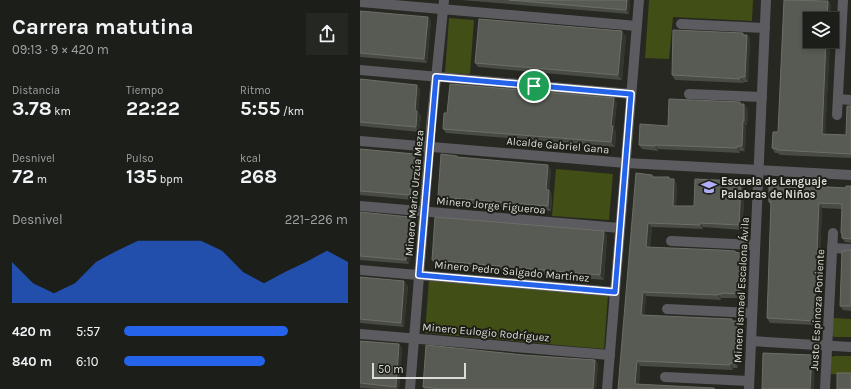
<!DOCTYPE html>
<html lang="es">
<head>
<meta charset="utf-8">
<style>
	:root { --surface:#1c1e19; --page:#252722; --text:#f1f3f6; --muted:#a0a2a2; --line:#3a3c38; --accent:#2563eb }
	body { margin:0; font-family:Karla,sans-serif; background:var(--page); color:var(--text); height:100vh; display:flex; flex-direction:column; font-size:15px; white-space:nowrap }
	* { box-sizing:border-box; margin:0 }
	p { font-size:13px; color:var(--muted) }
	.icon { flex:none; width:22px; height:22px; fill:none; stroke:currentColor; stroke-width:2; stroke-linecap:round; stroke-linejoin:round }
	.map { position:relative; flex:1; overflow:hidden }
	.side { display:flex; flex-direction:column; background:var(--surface); width:360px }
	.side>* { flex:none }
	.tools { position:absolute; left:443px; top:12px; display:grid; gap:8px }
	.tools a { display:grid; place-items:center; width:36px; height:36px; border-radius:0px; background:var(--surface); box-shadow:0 2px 6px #0003,0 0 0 1px var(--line); font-size:20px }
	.scale { position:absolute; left:12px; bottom:10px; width:94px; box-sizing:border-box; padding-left:4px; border:2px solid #dbdcd7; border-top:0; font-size:11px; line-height:14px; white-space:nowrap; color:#dbdcd7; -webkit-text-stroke:3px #1d1f17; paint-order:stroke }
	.pin { position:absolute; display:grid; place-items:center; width:34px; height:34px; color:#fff; margin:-17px; border:2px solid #fff; border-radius:50%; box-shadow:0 1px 4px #0007 }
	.round { display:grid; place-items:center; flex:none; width:42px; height:42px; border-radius:0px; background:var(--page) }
	.head { display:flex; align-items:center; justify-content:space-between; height:68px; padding:0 12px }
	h1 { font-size:22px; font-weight:700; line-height:30px }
	.figures { display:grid; grid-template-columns:repeat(3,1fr); gap:6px; height:68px; padding:4px 12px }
	.figures div { display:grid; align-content:center }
	.figures b { font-size:20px; font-weight:700 }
	.figures small { font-size:11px; font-weight:400 }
	.figures p { font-size:11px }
	.chart { height:112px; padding:8px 12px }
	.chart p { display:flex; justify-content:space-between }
	.chart svg { width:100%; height:72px; margin-top:4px; fill:var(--accent); opacity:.7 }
	ul { padding:0 12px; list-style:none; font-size:13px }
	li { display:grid; grid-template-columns:64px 48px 1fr; align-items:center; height:30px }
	li i { height:10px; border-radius:5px; background:var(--accent) }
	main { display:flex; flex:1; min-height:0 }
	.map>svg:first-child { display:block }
	.green { fill:#414e15 }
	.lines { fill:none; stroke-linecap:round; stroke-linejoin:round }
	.street { stroke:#5b5b60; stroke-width:10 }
	.wall { fill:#484b43 }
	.shaded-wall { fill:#34362f }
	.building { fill:#585b53; stroke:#6c6f68 }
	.route-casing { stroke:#fff; stroke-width:8 }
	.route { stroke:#2563eb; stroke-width:5 }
	.labels { text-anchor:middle; stroke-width:4; stroke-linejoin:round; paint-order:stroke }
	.street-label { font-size:11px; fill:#dbdcd7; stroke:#1d1f17 }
	.poi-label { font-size:11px; font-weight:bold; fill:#dbdcd7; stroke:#1d1f17; text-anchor:start }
</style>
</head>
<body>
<main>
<section class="side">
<div class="head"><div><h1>Carrera matutina</h1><p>09:13 · 9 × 420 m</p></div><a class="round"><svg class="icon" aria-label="share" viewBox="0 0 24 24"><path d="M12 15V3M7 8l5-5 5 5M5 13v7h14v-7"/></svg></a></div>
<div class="figures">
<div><p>Distancia</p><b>3.78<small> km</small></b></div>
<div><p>Tiempo</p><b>22:22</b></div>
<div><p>Ritmo</p><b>5:55<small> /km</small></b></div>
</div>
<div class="figures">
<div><p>Desnivel</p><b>72<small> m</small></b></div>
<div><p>Pulso</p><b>135<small> bpm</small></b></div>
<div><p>kcal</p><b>268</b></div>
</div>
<div class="chart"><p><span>Desnivel</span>221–226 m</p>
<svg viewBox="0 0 160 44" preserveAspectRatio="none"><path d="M0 44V19L10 32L20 38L30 32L40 19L50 12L60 6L70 6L80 6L90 6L100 12L110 25L120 32L130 25L140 19L150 12L160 19V44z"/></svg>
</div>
<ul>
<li><b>420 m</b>5:57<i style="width:73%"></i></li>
<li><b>840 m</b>6:10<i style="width:63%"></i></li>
</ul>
</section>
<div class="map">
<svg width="491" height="389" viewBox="0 0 491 389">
	<rect width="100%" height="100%" fill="#262821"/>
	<g class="green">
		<path d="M289,0H393L392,21L313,17L309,59L285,58Z"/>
		<path d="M89,18L114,20L110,74L85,73Z"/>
		<path d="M196,169L253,174L249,220L192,216Z"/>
		<path d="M69,279L248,295L244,349L65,333Z"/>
		<path d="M473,318L491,319V337H474L472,335Z"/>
		<path d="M475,356H491V375L471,374V357Z"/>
	</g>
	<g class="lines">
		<g class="street">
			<path d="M0,2L277,26"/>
			<path d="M321,24L405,28"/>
			<path d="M0,70L271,94"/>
			<path d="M329,94L402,97"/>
			<path d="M478,99L491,100"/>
			<path d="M477,115L483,0"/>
			<path d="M0,141L266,163L491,175"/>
			<path d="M0,206L260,228"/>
			<path d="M311,241L395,245"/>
			<path d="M472,248L491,249"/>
			<path d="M0,270L255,292"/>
			<path d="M307,309L392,313"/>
			<path d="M0,334L250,355"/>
			<path d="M391,341L491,347"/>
			<path d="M305,377L389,381"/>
			<path d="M50,389L71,127L84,0"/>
			<path d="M247,389L279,0"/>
			<path d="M389,389L406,0"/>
			<path d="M465,389L473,233"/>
		</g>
	</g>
	<g class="wall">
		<path d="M101,0H270L269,14Z"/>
		<path d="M424,0L468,1L471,5V19H450V41H470L465,134L486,135L487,106H491V158L420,155L418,153H415L412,148L413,132H418Z"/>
		<path d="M0,11L71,21L67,63L0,57Z"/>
		<path d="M387,35L390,39L388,82H384V83L315,80L312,75Z"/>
		<path d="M266,36L262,80L118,67L115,63Z"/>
		<path d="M0,79L60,89L58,112L61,116L59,132L0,126Z"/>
		<path d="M257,102L254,129L256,131L255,147L86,133L83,129L87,113Z"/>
		<path d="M381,104L388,109L387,125H386L385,151H380V153L298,149V151L282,149L279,145L308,126Z"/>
		<path d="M0,149L55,154L58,158L53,200L0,195Z"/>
		<path d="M98,157L191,170L189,190L192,195L191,211L81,202L78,197Z"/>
		<path d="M292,175L294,177L311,179L317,184L316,206H334L377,181L378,183L385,188L382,230L343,227V229L292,227L290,247L377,252L383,257L382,298H361V300L286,296L284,315L373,321L380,326L378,368H373V370L280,366L279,385L258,389Z"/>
		<path d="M429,184L451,186L486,188L491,186V243L485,242L482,238V234L481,233L482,209L462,208L457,325L410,323L407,318L411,206L409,202L414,186Z"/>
		<path d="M0,212L53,221L49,264L0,260Z"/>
		<path d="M244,231L247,236L244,280L75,265L72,260Z"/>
		<path d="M490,250H491V311L483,310L480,306Z"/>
		<path d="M0,277L48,286L44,327L0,323Z"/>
		<path d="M0,341L39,344L42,349L39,389H16L0,388Z"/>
		<path d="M164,355L235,360L238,364L236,389H64L63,387Z"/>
	</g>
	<g class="shaded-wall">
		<path d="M267,0H270L269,14L266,10Z"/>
		<path d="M468,1L471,5V19H467Z"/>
		<path d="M68,17L71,21L67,63L64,59Z"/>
		<path d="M262,31L266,36L262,80L258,75Z"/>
		<path d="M387,35L390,39L388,82L385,77Z"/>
		<path d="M466,41H470L465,138L462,134Z"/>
		<path d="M380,77L384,82V83L380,79Z"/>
		<path d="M57,85L60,89L58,112L61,116L59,132L56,127L55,111Z"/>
		<path d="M254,98L257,102L254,129L256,131L255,147L251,142V126Z"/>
		<path d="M384,104L388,109L387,125L384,121Z"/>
		<path d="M383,121L386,125L385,151L382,146Z"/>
		<path d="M295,145L298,149V151L295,146Z"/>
		<path d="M377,146L380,151V153L377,148Z"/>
		<path d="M55,154L58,158L53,200L50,195Z"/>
		<path d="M188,165L191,170L189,195L186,190Z"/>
		<path d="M314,179L317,184L316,210L313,206Z"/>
		<path d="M381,183L385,188L382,230L379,225Z"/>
		<path d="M189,190L192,195L191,211L188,206Z"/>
		<path d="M459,203L462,208L457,325L454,321Z"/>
		<path d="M50,217L53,221L49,264L46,260Z"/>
		<path d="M288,223L292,227L289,251L286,247Z"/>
		<path d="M340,223L343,227V229L340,225Z"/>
		<path d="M244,231L247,236L244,280L240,275Z"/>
		<path d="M380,253L383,257L382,298L379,294Z"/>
		<path d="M44,281L48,286L44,327L41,323Z"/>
		<path d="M283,292L286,296L284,320L281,315Z"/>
		<path d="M358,294L361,298V300L358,295Z"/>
		<path d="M377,321L380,326L378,368L375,363Z"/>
		<path d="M39,344L42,349L39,389H38L36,387Z"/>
		<path d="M452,355L455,360L454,389H450Z"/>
		<path d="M235,360L238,364L236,389H233Z"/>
		<path d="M277,361L280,366L278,389L275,384Z"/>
		<path d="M370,363L373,368V370L370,365Z"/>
	</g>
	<g class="building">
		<path d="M149,0H267L266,10Z"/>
		<path d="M424,0L468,1L467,19H450V41H466L462,134L486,135L487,106H491V154L417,150V149L412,148L413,132H418Z"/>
		<path d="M0,11L68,17L64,59L0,53Z"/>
		<path d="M119,19L262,31L258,75L115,63Z"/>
		<path d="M313,30L383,33V35H387L385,77H380V79L312,75Z"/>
		<path d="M0,79L57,85L55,111H57L56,127L0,122Z"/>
		<path d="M90,84L254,98L251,126H253L251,142L83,129L84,113H87Z"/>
		<path d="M309,99L380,102V104H384V121H383L382,146H377V148L295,145V146L279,145L280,124L308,126Z"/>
		<path d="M0,149L55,154L50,195L0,191Z"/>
		<path d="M81,154L97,156V157L188,165L186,190H189L188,206L78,197Z"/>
		<path d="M276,173L292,175V177H309V179H314L313,206H334L335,179L377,181V183H381L379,225L340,223V225L288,223L286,247L360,250L375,251V252L380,253L379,294L362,293V294H358V295L283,292L281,315L372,319V321H377L375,363H370V365L277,361L275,384L354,388V389H355H258Z"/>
		<path d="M429,183L450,184V186L486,188V186H491V239L482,238V233H481L482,204L459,203L454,321L407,318L411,202H409V186H414V184H429Z"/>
		<path d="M0,212L50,217L46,260L0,256Z"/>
		<path d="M75,217L244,231L240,275L72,260Z"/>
		<path d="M490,250H491V306H480L482,251Z"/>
		<path d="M0,277L44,281L41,323L0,319Z"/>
		<path d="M0,341L39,344L36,387L0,383Z"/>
		<path d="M66,345L164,355L235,360L233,389H81L63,387Z"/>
		<path d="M403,353L452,355L450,389H402Z"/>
		<rect x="477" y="373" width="14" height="16"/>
	</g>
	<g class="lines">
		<defs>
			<path id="route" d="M76,77L271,94L255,292L59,275Z"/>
		</defs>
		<use href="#route" class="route-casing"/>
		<use href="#route" class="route"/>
	</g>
	<defs>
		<symbol id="school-bare" viewBox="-9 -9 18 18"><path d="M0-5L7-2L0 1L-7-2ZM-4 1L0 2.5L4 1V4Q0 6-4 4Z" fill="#afaefa" stroke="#1d1f17" stroke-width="2.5" paint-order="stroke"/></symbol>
	</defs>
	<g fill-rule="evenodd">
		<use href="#school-bare" x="338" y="176" width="22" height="22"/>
	</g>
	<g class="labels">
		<g class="street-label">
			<text transform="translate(198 145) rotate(5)" y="4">Alcalde Gabriel Gana</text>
			<text transform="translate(54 193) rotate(-85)" y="4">Minero Mario Urzúa Meza</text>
			<text transform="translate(131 205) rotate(5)" y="4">Minero Jorge Figueroa</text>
			<text transform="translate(152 271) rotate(5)" y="4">Minero Pedro Salgado Martínez</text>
			<text transform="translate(381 290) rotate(-87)" y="4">Minero Ismael Escalona Ávila</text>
			<text transform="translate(457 310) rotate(-87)" y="4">Justo Espinoza Poniente</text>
			<text transform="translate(126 332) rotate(5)" y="4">Minero Eulogio Rodríguez</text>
		</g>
		<g class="poi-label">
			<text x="361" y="185">Escuela de Lenguaje<tspan x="361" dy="13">Palabras de Niños</tspan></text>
		</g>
	</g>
</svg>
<div class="tools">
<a><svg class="icon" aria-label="layers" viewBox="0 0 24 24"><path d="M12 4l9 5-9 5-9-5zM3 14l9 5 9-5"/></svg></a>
</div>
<div class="scale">50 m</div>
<div class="pin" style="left:174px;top:86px;background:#1e9e55"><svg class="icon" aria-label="arrive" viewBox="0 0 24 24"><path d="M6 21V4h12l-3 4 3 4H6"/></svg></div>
</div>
</main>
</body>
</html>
